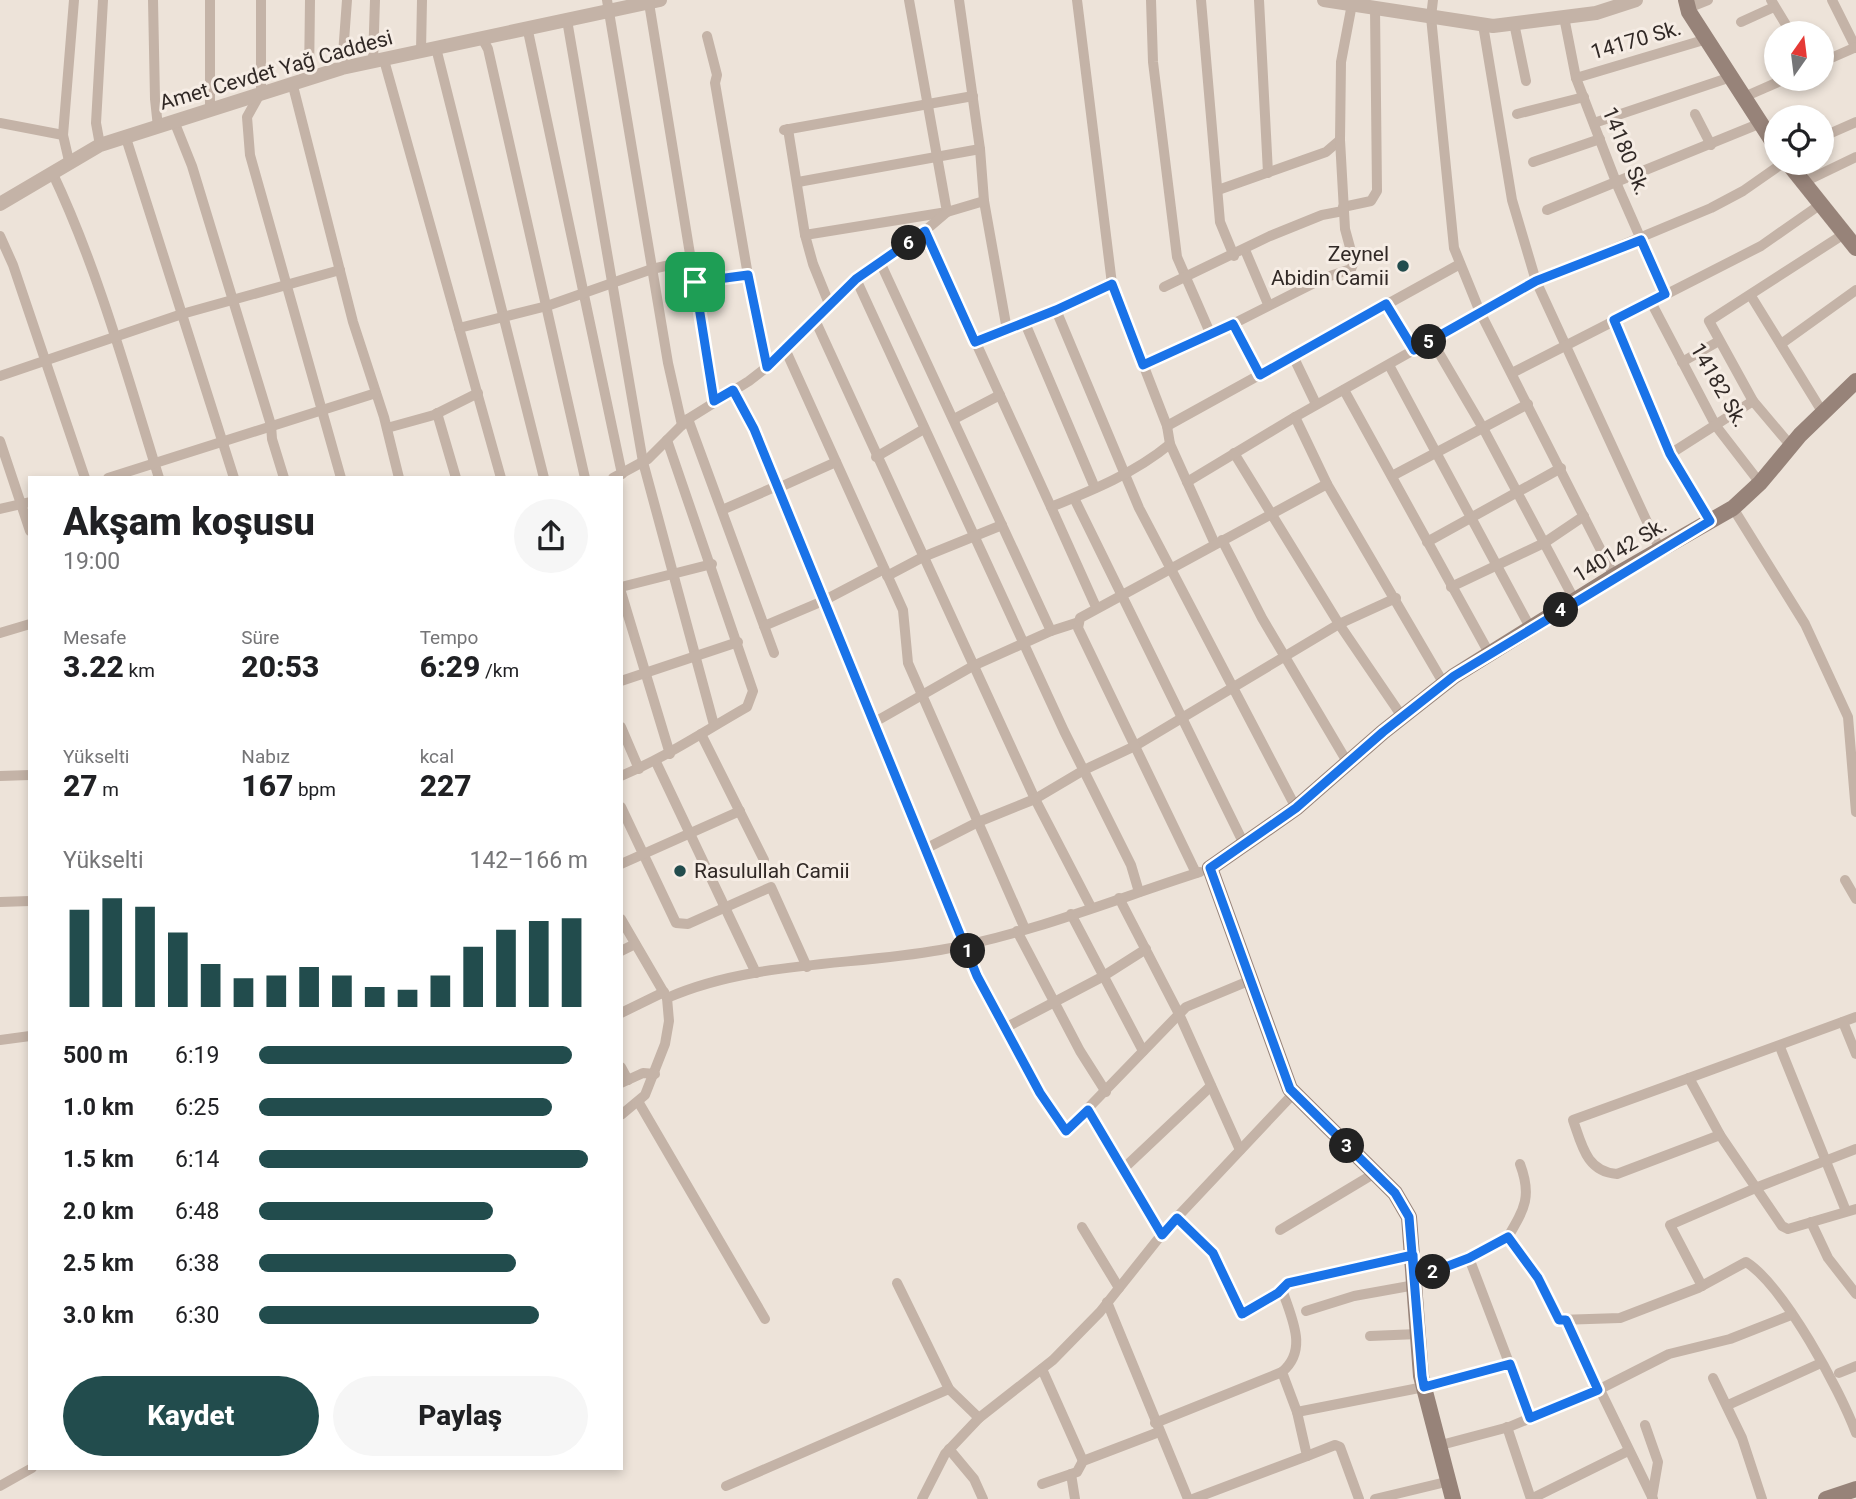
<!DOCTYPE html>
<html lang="tr">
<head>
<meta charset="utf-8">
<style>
	:root { --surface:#fff; --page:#f6f6f6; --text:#202124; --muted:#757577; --accent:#224c4d }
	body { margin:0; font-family:Roboto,sans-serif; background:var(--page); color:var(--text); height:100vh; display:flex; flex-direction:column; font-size:26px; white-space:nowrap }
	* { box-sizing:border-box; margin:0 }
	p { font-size:23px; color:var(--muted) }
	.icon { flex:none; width:38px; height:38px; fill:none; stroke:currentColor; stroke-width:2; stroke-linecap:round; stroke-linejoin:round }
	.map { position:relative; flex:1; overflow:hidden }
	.details { position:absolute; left:28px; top:476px; width:595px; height:994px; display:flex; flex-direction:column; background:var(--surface); border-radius:0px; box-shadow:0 4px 10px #0003 }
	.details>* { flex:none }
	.needle { width:46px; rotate:14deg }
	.fabs { position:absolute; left:1764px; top:21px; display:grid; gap:14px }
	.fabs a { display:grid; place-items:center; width:70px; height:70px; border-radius:50%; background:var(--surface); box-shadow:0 4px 10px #0003; font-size:35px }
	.pin { position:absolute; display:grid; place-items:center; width:60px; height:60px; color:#fff; margin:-30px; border-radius:14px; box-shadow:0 4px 10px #0006 }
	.km { position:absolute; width:35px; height:35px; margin:-18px; border-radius:50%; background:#222; color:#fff; font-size:19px; line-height:35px; text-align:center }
	.round { display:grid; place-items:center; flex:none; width:74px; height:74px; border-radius:37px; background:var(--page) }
	.overview { display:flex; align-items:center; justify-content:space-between; height:119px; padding:0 35px }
	h1 { font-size:38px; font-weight:800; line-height:52px }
	.stats { display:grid; grid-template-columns:repeat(3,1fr); gap:10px; height:119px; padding:7px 35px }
	.stats div { display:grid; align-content:center }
	.stats b { font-size:30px; font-weight:800 }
	.stats small { font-size:19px; font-weight:400 }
	.stats p { font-size:19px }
	.chart { height:196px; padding:14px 35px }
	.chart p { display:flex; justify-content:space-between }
	.chart svg { width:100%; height:126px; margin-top:7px; stroke:var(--accent); stroke-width:6 }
	.cta { display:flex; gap:14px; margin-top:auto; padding:14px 35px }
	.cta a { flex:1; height:80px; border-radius:42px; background:var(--accent); color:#fff; font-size:28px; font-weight:800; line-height:80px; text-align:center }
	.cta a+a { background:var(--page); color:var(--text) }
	ul { padding:0 35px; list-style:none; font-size:23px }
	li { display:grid; grid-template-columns:112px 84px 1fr; align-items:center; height:52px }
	li i { height:18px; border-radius:9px; background:var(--accent) }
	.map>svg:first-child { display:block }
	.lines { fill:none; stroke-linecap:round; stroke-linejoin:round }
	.minor { stroke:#c4b3a7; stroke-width:10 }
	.tertiary { stroke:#c4b3a7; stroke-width:14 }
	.secondary { stroke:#978379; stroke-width:16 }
	.route-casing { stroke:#fff; stroke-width:14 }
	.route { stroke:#1a73e8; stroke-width:9 }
	.poi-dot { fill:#224c4d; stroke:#f6ede5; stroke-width:2.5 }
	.labels { text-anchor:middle; stroke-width:6; stroke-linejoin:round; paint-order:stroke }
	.street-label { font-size:21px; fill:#312926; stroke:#f6ede5 }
	.poi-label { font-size:21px; fill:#312926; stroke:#f6ede5; text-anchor:end }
</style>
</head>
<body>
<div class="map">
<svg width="1856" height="1499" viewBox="0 0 1856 1499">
	<rect width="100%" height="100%" fill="#ede3d9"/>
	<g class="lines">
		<g class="minor">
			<path d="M153,0L155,99L158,127"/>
			<path d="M261,0V92L247,117L250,155L341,478"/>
			<path d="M607,0L668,363L682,425"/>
			<path d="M959,0L980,149L984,201L1007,330"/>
			<path d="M1077,0L1112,284L1167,426L1170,444L1215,544"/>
			<path d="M1151,0L1153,62L1177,257L1211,335"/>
			<path d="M1201,0L1220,222L1234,256"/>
			<path d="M1259,0L1268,173"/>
			<path d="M1433,0L1431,17L1454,248L1480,312L1614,576"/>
			<path d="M1771,0L1791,33"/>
			<path d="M1832,0L1856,48"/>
			<path d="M649,3L714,401"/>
			<path d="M1688,8L1708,0"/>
			<path d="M1564,17L1576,78L1618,187L1665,294"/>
			<path d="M567,20L643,462L714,725"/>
			<path d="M1741,22L1774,7"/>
			<path d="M1514,23L1526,81"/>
			<path d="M1483,25L1512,200L1536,281L1660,550"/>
			<path d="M528,31L622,474"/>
			<path d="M707,36L717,75L715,83L757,328L767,367"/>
			<path d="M482,38L488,49L585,478"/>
			<path d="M436,48L544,478"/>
			<path d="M421,51L422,0"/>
			<path d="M384,60L501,478"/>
			<path d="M373,61L375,0"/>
			<path d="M1822,62L1856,47"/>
			<path d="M342,68L347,0"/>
			<path d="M1576,78L1707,39"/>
			<path d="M309,80L310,0"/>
			<path d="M293,86L353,322L384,417L399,478"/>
			<path d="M1744,97L1785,79"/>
			<path d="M210,109V0"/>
			<path d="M1517,114L1584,97"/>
			<path d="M1695,114L1711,145"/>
			<path d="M174,121L192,166L271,425L272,439L284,478"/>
			<path d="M0,123L63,135"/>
			<path d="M1594,123L1731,77"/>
			<path d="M788,129L805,235L813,264L830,306"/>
			<path d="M784,130L973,96"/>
			<path d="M1822,137L1856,122"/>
			<path d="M126,138L234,478"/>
			<path d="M100,145L96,123L103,0"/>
			<path d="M69,161L63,135L74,0"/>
			<path d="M1533,162L1600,139"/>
			<path d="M52,172C98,269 127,375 159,478"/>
			<path d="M798,182L980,149"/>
			<path d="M1804,182L1856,157"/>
			<path d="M1218,190L1326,152L1340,140L1341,62L1352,4"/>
			<path d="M1343,207L1371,201L1377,191L1375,8"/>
			<path d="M1547,210L1761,123"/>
			<path d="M925,231L1051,507"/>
			<path d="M805,235L947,212L909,0"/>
			<path d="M0,236L13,265L85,478"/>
			<path d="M1245,250L1268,304"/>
			<path d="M880,262L1051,631L1079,622"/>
			<path d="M856,279L1064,731L1131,865L1139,892"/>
			<path d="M695,282L748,275"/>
			<path d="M1164,287L1270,236L1322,215L1343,211"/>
			<path d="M1751,296L1823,413"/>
			<path d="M1651,302L1716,426L1760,483"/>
			<path d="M1386,304L1414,350"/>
			<path d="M1056,310L1139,508L1296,808"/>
			<path d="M1614,320L1670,454L1710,521"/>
			<path d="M816,322L1035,799L1091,907"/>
			<path d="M1025,323L1095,488"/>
			<path d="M1233,324L1260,375"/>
			<path d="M459,328L547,306L652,269L692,260"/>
			<path d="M1432,341L1483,428L1575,601"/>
			<path d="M975,342L1056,310L1112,284"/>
			<path d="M1781,344L1856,290"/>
			<path d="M786,351L903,610L908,663L1025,929"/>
			<path d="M1293,356L1316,404"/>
			<path d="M1682,362L1719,341"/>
			<path d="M1143,365L1217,332L1324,278L1351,269L1354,262L1345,229L1340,140"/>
			<path d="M1389,365L1531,629"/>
			<path d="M1512,373L1761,246L1821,204"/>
			<path d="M0,376L182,314L340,270"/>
			<path d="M733,390L754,429L977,976L1040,1093L1066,1131L1186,1007L1251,980"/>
			<path d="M1344,390L1489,653"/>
			<path d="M437,413L456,478"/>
			<path d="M688,419L774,653"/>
			<path d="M954,419L1000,395"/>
			<path d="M1167,426L1460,264"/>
			<path d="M387,428L434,415L478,393"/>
			<path d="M0,441L30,531"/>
			<path d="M1791,446L1753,401L1709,321L1844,234"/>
			<path d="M1234,453L1339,624L1403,718"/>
			<path d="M1670,454L1753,401"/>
			<path d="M876,457L924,429"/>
			<path d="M1392,476L1528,404"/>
			<path d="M108,478L376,393"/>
			<path d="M613,478L648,459L688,419L749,381L776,360L856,279L920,235L947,212L984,201"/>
			<path d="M1187,482L1295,417"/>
			<path d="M778,488L836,462"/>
			<path d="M1074,498L1244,844"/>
			<path d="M1733,508L1805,624L1848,717L1856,812"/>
			<path d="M0,509L30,502"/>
			<path d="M722,510L777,486"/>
			<path d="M1222,540L1262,618L1349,765"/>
			<path d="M1427,542L1561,468"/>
			<path d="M887,576L923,557L1002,525"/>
			<path d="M621,587L712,564"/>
			<path d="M1451,587L1544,543L1584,516"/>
			<path d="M621,592L670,754"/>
			<path d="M1096,607L1051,507C1093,490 1135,473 1170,444"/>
			<path d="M764,626L823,601L884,569"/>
			<path d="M0,633L30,624"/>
			<path d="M621,681L738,642"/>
			<path d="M1444,684L1327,484L1295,417L1536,281L1711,208L1743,191L1783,163"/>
			<path d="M873,723L973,666L1051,631"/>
			<path d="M621,727L639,769"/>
			<path d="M701,734L764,860"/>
			<path d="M656,762L756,973"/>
			<path d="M0,776L30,775"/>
			<path d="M621,776C668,756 703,732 747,707L753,691L667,440"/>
			<path d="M621,807L676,923L688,924L771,887L807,967"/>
			<path d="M925,849L978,822L1035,799L1084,770L1135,746L1339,624L1396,598"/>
			<path d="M621,864L740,811"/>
			<path d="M1196,873L1078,628L1080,618L1327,484"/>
			<path d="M1845,880L1856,899"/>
			<path d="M1119,898L1179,1014L1240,1150"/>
			<path d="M0,902L30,901"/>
			<path d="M1071,914L1143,1051"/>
			<path d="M621,919L667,998L669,1021L665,1044L645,1095L621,1115"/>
			<path d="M1017,931L1080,1051L1106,1092"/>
			<path d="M621,951L635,944"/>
			<path d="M667,998C751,961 850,966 940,950C1028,935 1115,899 1200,872"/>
			<path d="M621,1013L664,992"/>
			<path d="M1856,1017L1689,1078L1720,1135L1782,1226L1788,1229L1856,1209"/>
			<path d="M1843,1022L1856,1054"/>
			<path d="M1005,1028L1102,977L1146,949"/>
			<path d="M0,1040L30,1036"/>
			<path d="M1780,1047L1846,1211"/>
			<path d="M621,1067L628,1080"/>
			<path d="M1689,1078L1573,1120C1582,1146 1587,1172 1617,1174L1720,1135"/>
			<path d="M621,1083L643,1073L655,1074"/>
			<path d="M639,1103L765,1319"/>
			<path d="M1088,1110L1122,1170L1211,1086"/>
			<path d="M1520,1164C1532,1196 1525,1208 1508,1237L1538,1278L1559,1320L1620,1318L1698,1288L1746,1262C1784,1286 1840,1390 1856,1433"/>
			<path d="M1122,1170L1162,1235"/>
			<path d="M1177,1218L1213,1253L1242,1314L1278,1293L1288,1283L1413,1255"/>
			<path d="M1811,1222L1828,1258L1856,1294"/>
			<path d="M1082,1227L1119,1288"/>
			<path d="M1280,1230L1375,1173"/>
			<path d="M1469,1258L1530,1418"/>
			<path d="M1414,1279L1469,1258L1508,1237"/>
			<path d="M897,1283L949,1389L979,1418"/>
			<path d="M1702,1286L1670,1225L1758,1187L1856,1149"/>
			<path d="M1282,1289C1291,1318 1309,1349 1282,1372L1297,1412L1424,1387L1510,1364"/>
			<path d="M1107,1302L1188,1499"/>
			<path d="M1306,1311L1354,1296L1415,1285"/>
			<path d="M1566,1320L1653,1499"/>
			<path d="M1370,1336L1418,1334"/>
			<path d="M1042,1369L1083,1461"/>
			<path d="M1839,1373L1856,1366"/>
			<path d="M1713,1378L1742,1438L1762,1499"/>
			<path d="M1728,1405L1821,1363"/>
			<path d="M1155,1423L1282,1372"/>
			<path d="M1645,1425L1658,1462L1652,1497"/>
			<path d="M1507,1427L1531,1499L1628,1451"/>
			<path d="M1441,1445L1509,1427L1598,1390L1669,1354L1730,1339L1791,1315"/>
			<path d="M949,1449L974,1479L983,1499"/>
			<path d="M1307,1456L1335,1445L1340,1447L1359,1499"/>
			<path d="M1071,1474L1075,1499"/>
			<path d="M1042,1484L1077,1472L1083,1461L1159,1432"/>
			<path d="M0,1486L32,1468"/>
			<path d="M726,1486L949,1389"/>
			<path d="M922,1499L945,1454L979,1418L1053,1360L1100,1312L1166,1229L1294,1093"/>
			<path d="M1193,1499L1307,1456L1297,1412"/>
			<path d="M1375,1499L1450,1481"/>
		</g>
		<g class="tertiary">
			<path d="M1324,0L1493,26L1596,13L1636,0"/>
			<path d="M0,204L100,145L342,68L660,0"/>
		</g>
		<g class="secondary">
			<path d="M1686,0L1689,12L1776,147"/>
			<path d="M1788,163L1856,248"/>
			<path d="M1453,1499L1421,1376L1409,1217L1395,1193L1290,1089L1210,868L1296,808L1383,732L1454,676L1614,576L1733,508L1760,483L1800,435L1856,381"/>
			<path d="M1826,1499L1856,1489"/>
		</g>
	</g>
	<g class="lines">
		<defs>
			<path id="route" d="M695,282L714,401L733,390L754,429L977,976L1040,1093L1066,1131L1088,1110L1162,1235L1177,1218L1213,1253L1242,1314L1278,1293L1288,1283L1413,1255L1414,1279L1469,1258L1508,1237L1538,1278L1559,1320H1566L1598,1390L1530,1418L1510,1364L1424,1387L1422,1376L1409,1217L1395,1193L1290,1089L1210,868L1296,808L1383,732L1454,676L1710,521L1670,454L1614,320L1665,294L1641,240L1536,281L1414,350L1386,304L1260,375L1233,324L1143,365L1112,284L1056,310L975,342L925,231L856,279L767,367L748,275L695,282"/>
		</defs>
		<use href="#route" class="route-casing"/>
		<use href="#route" class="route"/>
	</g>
	<g class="poi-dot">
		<circle cx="1403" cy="266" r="7"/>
		<circle cx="680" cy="871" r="7"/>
	</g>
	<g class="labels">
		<g class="street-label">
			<text transform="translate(1636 40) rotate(-16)" y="7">14170 Sk.</text>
			<text transform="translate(276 70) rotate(-16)" y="7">Amet Cevdet Yağ Caddesi</text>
			<text transform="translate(1626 151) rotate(68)" y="7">14180 Sk.</text>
			<text transform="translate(1719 385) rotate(60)" y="7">14182 Sk.</text>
			<text transform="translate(1620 550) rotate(-31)" y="7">140142 Sk.</text>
		</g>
		<g class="poi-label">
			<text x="1389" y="261">Zeynel<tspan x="1389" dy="24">Abidin Camii</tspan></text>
			<text x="694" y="878" text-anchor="start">Rasulullah Camii</text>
		</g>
	</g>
</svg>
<div class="fabs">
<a><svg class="needle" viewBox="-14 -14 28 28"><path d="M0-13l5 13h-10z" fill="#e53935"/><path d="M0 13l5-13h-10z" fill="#757577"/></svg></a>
<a><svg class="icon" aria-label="locate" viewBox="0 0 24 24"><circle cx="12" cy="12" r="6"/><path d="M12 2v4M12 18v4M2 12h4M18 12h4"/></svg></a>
</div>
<div class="pin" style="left:695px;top:282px;background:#1e9e55"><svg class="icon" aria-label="arrive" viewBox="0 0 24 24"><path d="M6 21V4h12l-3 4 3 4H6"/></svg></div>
<b class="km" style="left:968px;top:951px">1</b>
<b class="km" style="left:1433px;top:1272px">2</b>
<b class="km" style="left:1347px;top:1146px">3</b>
<b class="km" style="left:1561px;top:610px">4</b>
<b class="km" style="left:1429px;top:342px">5</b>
<b class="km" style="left:909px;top:243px">6</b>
<section class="details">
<div class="overview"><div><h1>Akşam koşusu</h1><p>19:00</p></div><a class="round"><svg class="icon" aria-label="share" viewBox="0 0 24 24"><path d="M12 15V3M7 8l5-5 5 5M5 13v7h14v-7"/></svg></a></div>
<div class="stats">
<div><p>Mesafe</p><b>3.22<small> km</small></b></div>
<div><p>Süre</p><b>20:53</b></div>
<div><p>Tempo</p><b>6:29<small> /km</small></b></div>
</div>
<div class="stats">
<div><p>Yükselti</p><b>27<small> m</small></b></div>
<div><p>Nabız</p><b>167<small> bpm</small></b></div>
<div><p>kcal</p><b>227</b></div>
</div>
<div class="chart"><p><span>Yükselti</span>142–166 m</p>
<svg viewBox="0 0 160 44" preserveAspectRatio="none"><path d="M5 44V10M15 44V6M25 44V9M35 44V18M45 44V29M55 44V34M65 44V33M75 44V30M85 44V33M95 44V37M105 44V38M115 44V33M125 44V23M135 44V17M145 44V14M155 44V13"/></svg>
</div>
<ul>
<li><b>500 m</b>6:19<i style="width:95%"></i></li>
<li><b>1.0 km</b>6:25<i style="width:89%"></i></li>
<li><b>1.5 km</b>6:14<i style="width:100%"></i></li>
<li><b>2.0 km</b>6:48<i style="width:71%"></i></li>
<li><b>2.5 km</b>6:38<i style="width:78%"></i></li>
<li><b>3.0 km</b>6:30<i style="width:85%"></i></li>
</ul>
<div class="cta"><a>Kaydet</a><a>Paylaş</a></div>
</section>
</div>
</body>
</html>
